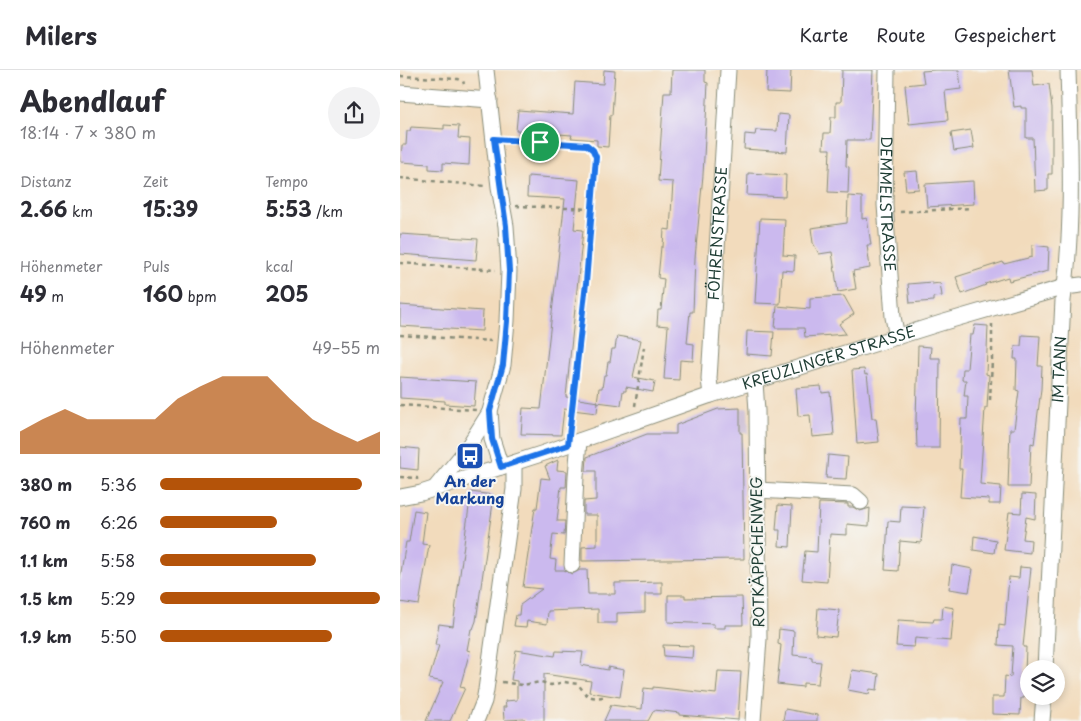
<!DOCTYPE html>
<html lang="de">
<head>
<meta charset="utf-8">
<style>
	:root { --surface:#fff; --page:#f2f2f3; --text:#2b2b33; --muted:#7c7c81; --line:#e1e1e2; --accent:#b45309 }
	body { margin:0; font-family:"Playpen Sans",sans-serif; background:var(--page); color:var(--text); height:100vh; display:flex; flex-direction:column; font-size:19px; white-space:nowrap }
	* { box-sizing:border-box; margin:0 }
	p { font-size:16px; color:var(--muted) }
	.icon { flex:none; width:28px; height:28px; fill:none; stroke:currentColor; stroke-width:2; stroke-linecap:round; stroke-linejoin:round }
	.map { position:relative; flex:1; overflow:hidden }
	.panel { display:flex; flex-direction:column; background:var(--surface); width:400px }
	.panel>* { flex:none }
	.controls { position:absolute; left:620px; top:590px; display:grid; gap:10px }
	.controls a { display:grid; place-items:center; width:45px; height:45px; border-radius:50%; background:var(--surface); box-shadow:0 2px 8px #0003; font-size:25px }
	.pin { position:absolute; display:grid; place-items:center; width:42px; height:42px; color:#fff; margin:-21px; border:2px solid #fff; border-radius:50%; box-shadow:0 1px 5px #0007 }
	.round { display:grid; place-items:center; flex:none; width:52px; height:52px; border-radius:26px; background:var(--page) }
	.head { display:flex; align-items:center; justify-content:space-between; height:85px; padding:0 20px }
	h1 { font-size:28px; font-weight:700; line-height:38px }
	.stats { display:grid; grid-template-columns:repeat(3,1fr); gap:8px; height:85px; padding:5px 20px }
	.stats div { display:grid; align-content:center }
	.stats b { font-size:21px; font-weight:700 }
	.stats small { font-size:14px; font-weight:400 }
	.stats p { font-size:14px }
	.chart { height:140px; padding:10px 20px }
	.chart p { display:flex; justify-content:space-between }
	.chart svg { width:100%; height:90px; margin-top:5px; fill:var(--accent); opacity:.7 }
	ul { padding:0 20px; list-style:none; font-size:16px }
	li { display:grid; grid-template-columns:80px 60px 1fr; align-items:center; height:38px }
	li i { height:12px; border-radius:6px; background:var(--accent) }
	header { display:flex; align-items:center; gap:30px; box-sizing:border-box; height:70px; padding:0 25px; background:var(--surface); border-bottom:1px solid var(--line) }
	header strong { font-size:24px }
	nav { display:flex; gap:28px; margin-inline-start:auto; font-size:18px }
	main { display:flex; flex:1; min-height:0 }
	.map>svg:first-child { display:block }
	.industrial { fill:#ccbed4 }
	.building { fill:#cbb9ee }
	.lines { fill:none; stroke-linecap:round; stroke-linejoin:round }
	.minor-casing { stroke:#888c78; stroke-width:17 }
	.path { stroke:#888c78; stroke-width:2.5; stroke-dasharray:4 4; stroke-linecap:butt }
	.minor { stroke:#fff; stroke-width:15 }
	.route-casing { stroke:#fff; stroke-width:10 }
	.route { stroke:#1a73e8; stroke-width:6 }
	.labels { text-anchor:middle; stroke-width:4; stroke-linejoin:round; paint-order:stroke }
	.street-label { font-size:15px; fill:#1f3d34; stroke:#f6f6f2 }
	.transit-label { font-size:15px; font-weight:bold; fill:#164399; stroke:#f6f6f2 }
</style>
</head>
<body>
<header>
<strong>Milers</strong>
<nav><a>Karte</a><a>Route</a><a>Gespeichert</a></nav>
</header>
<main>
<section class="panel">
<div class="head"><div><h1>Abendlauf</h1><p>18:14 · 7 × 380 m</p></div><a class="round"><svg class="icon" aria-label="share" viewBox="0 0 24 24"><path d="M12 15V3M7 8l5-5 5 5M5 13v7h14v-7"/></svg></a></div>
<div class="stats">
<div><p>Distanz</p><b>2.66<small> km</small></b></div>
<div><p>Zeit</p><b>15:39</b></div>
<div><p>Tempo</p><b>5:53<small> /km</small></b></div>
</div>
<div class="stats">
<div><p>Höhenmeter</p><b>49<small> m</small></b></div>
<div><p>Puls</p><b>160<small> bpm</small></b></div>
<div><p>kcal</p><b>205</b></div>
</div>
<div class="chart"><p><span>Höhenmeter</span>49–55 m</p>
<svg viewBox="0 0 160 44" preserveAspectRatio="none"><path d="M0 44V33L10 27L20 22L30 27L40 27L50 27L60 27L70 17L80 11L90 6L100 6L110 6L120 17L130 27L140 33L150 38L160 33V44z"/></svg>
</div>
<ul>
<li><b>380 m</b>5:36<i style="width:92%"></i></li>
<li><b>760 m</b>6:26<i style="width:53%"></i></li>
<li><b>1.1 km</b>5:58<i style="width:71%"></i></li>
<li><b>1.5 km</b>5:29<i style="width:100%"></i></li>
<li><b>1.9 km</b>5:50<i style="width:78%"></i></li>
</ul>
</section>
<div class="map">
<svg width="681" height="651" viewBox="0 0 681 651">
	<rect width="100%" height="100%" fill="#f6f6f2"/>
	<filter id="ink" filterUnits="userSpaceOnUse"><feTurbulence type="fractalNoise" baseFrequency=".02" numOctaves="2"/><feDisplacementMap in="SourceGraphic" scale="10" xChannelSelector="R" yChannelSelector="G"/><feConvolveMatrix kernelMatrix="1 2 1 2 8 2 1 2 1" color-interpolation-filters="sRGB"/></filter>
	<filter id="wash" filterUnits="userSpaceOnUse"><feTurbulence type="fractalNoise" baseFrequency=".0096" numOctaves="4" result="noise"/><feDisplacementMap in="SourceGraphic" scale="20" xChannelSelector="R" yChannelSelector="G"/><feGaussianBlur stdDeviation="1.12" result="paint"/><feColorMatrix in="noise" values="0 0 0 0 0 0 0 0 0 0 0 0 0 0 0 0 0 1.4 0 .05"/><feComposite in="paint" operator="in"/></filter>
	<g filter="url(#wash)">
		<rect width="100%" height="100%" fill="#f2dbbc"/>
		<path class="industrial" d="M348,338L349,363L287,364V350L316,339Z"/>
		<g id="blocks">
			<g class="building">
				<path d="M204,0L215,1L212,45H210L208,77L197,76V70L171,68L172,65L116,61L118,40L173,44L175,12L203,14Z"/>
				<path d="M272,0H305V12L308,13L303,105L295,188L293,242H290L287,273L294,274L293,291L280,290L279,310L264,309L268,256L257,255L258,240H261L264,209L258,208L261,177H263L264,159L270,160L273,112L258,111L264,22H271Z"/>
				<path d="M367,0H391L390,23L366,22Z"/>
				<path d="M442,0H473L470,70H447L446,96L449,97L448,123L428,122L430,79H423L424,63H430L431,47H436V32H441Z"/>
				<path d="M535,0H559L561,19L545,21L548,50L509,54L505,15L524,13L522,1Z"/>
				<path d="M609,0H632L634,16L649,14L652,38V104H648V120L635,121L633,68H626V38H621V36L614,37Z"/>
				<path d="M378,44L389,45L387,82L344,79L345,64L355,65L356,60L377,61Z"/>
				<path d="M44,55L59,56L58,68L70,69L69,95L43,93V100L29,99V94L1,92L2,75H6L7,61H10L11,57L44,59Z"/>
				<path d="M571,60L574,78L554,81L551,63Z"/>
				<path d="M517,101L519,119L506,120L504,102Z"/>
				<path d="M348,103L386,105L385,127L347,125Z"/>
				<path d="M128,106L179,110L174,159L183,160L166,327L198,332L197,343L164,339L161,365L121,364L123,338L141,339L165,129L127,127Z"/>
				<path d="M573,111L574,134L527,137L525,114Z"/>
				<path d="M448,126L462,127V149L467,148L471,175H467L470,198L453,201L456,219L438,222L432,182L419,184L413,173L411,158L447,153Z"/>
				<path d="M360,148L385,149L383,185L395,186L394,201L382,200L380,234L355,233Z"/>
				<path d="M0,164L78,169L76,190L0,184Z"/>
				<path d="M632,175L649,177L648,201L609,211L608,207L585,214L586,215L562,224L556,207L603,192L604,194L632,187Z"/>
				<path d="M532,212V214L540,213L542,226L533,227V231L510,233L508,214Z"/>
				<path d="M444,226L454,244L439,254L446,264L405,267L404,258H375L377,236L410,239V228Z"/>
				<path d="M0,235L83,241L82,261L0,256Z"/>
				<path d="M575,255L588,256L586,304L589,305L587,338H585L580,414L601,416L600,434H589V429L560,427L562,399H559L561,349H567L568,326H564L566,310H562L563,299H567L570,265H573Z"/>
				<path d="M347,261L374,262L372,286L346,284Z"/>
				<path d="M622,265L640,266L638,296H642L641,319L634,374L631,373L629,417H608L610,359H614L619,321L616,320L617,289H614L615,276H621Z"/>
				<path d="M217,266L241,270L233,307L255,311L253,322L226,317V321H223L221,335L197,332L199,318H202L204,305H206L208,292H210L212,279H215Z"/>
				<path d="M518,276L531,277L530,288H540L539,378H517L516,350Z"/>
				<path d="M464,299L465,305L467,304L472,348H476L479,372L457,374L452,300Z"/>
				<path d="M0,307L76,312L74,336L45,334V331L0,328Z"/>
				<path d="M421,316L422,323L430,322L434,365L412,367L410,345L398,346L396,318Z"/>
				<path d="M340,338V363H342L344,489L182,491V477L197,476V445H184V431L196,430V401H186L187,387L247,364H276V355L318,339Z"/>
				<path d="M0,377L19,379L18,400L0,398Z"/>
				<path d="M428,385L448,387L446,409L426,408Z"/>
				<path d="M158,390L157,400L167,401L166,417H161L157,451H165L164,465L153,464L150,489L156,490L155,500H164L172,504L180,500H187L188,524H215V513L262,512V524H245V542L217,543V553H198V539L148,541L147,554L127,551L126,557L114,556L116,545H119L120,535L142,519L123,517L135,438H137L141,408L150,409L145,396Z"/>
				<path d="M71,422L93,425L92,433H93L76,551L73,559H71L67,580L70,581L60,617L65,618L50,651H26L43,612L29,609L39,575H35L39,554L53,556Z"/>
				<path d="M622,424L636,425L635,449L626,447L623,469L631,470L630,483L604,480L609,442L621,443Z"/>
				<path d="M419,433L448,434V437H453L460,441L470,438L469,456L447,454V465L430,464L427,512L402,510L405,481L417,482Z"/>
				<path d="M378,435L392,436L390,477L379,476L380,460H376Z"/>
				<path d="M501,436L524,437L521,473L500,471L498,501L485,500L488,451L500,452Z"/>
				<path d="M14,440L26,442L22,474L29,475L19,535L0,532V508L6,472H9Z"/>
				<path d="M574,466L596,470L594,483L573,480Z"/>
				<path d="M552,495L573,499L569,522L549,519Z"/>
				<path d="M620,497L631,498L623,577H626L624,628H621L620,645L592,644V627H604L605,606L611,607L613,576L598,575L599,555L605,556L609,507L619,508Z"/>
				<path d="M268,525H285V528L342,527L343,555H325V558H314V554L268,552Z"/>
				<path d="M543,536L554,538L551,571L515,568L514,577L496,576L498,550L533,552L534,549H542Z"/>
				<path d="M418,538L439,540L436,567L416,565Z"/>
				<path d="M379,559L394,561L393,585L412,587V591L421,592L418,614L403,613V617L377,614L381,575L378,574Z"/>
				<path d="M263,575L293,576L292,588L264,586Z"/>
				<path d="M116,580L155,586L156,581L183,582L181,595L208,600V597L224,600L220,627L189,622L191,611L144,604V651H124L125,649L104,650L103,637H106L105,631L117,630V611L111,610Z"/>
				<path d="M452,600L479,604L477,620L470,619L469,624L448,620Z"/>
				<path d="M318,601L341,602L338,650L280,645V643L254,640L248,651H204L211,635L242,639L244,618L253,619V617L316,624Z"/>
				<path d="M385,639L417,645V651H383Z"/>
			</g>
		</g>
	</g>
	<g filter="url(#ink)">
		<use href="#blocks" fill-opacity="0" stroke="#888c78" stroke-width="1"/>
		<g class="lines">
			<defs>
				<g id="minor">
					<path d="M86,0L99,117L106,156L109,201L107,251L103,295L90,341L92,369L101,397"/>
					<path id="s1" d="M487,0L485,135L493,247L497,267"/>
					<path d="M0,23L90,30"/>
					<path id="s2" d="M311,325L309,309L328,0"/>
					<path d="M35,418L66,380L90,342"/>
					<path d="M357,420L453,425L461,432"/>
					<path id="s3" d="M0,427L21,423L144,383L311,325L541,253L665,217L681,215"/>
					<path d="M172,495L176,406L179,371"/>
					<path id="s4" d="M645,599L663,230C674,158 670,73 668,0"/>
					<path d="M76,651L84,631L86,620L114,419V393"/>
					<path d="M353,651L359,569L357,341L355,312"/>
					<path d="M642,651L644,626"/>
				</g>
			</defs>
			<use href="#minor" class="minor-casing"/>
			<g class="path">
				<path d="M0,6L58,9L63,11L64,14"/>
				<path d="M108,70L187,75L193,80L196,87L186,213L170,360"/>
				<path d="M0,108L85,116"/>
				<path d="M116,136L192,139"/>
				<path d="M500,142L571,138"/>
				<path d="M0,193L96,200"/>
				<path d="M0,265L91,271"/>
				<path d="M590,330L592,290V253"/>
				<path d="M0,335L76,340"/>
				<path d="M235,336L244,277"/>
				<path d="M0,407L17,408V410"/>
				<path d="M102,612L122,615L141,612L151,615L164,612L178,614C186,625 188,629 203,627"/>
			</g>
			<use href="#minor" class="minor"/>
		</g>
	</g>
	<g class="lines" filter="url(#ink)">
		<defs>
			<path id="route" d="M94,69L187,75L193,80L196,87L186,213L168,375L101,397L92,369L90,341L103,295L107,251L109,201L106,156Z"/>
		</defs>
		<use href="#route" class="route-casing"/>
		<use href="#route" class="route"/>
	</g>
	<defs>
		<symbol id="bus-square" viewBox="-11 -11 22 22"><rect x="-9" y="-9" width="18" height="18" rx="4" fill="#1a4fb4" stroke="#f6f6f2"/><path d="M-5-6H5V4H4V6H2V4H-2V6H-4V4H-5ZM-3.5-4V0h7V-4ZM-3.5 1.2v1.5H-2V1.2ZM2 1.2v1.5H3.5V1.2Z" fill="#fff"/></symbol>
	</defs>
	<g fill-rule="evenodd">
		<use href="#bus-square" x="54" y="370" width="32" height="32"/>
	</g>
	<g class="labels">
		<g class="street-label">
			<text dy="5" stroke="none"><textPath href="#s1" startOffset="134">DEMMELSTRASSE</textPath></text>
			<text dy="5" stroke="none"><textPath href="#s2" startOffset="162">FÖHRENSTRASSE</textPath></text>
			<text dy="5" stroke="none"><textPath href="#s3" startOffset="451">KREUZLINGER STRASSE</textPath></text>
			<text dy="5" stroke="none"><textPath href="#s4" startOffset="300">IM TANN</textPath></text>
			<text transform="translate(358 482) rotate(-91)" y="5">ROTKÄPPCHENWEG</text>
		</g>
		<g class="transit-label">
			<text x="70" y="417">An der<tspan x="70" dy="17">Markung</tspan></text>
		</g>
	</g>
</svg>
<div class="controls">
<a><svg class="icon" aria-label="layers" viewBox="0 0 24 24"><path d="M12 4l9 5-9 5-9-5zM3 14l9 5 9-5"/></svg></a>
</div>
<div class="pin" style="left:140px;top:72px;background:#1e9e55"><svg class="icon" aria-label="arrive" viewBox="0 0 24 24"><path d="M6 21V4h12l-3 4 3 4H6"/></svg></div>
</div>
</main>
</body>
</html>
